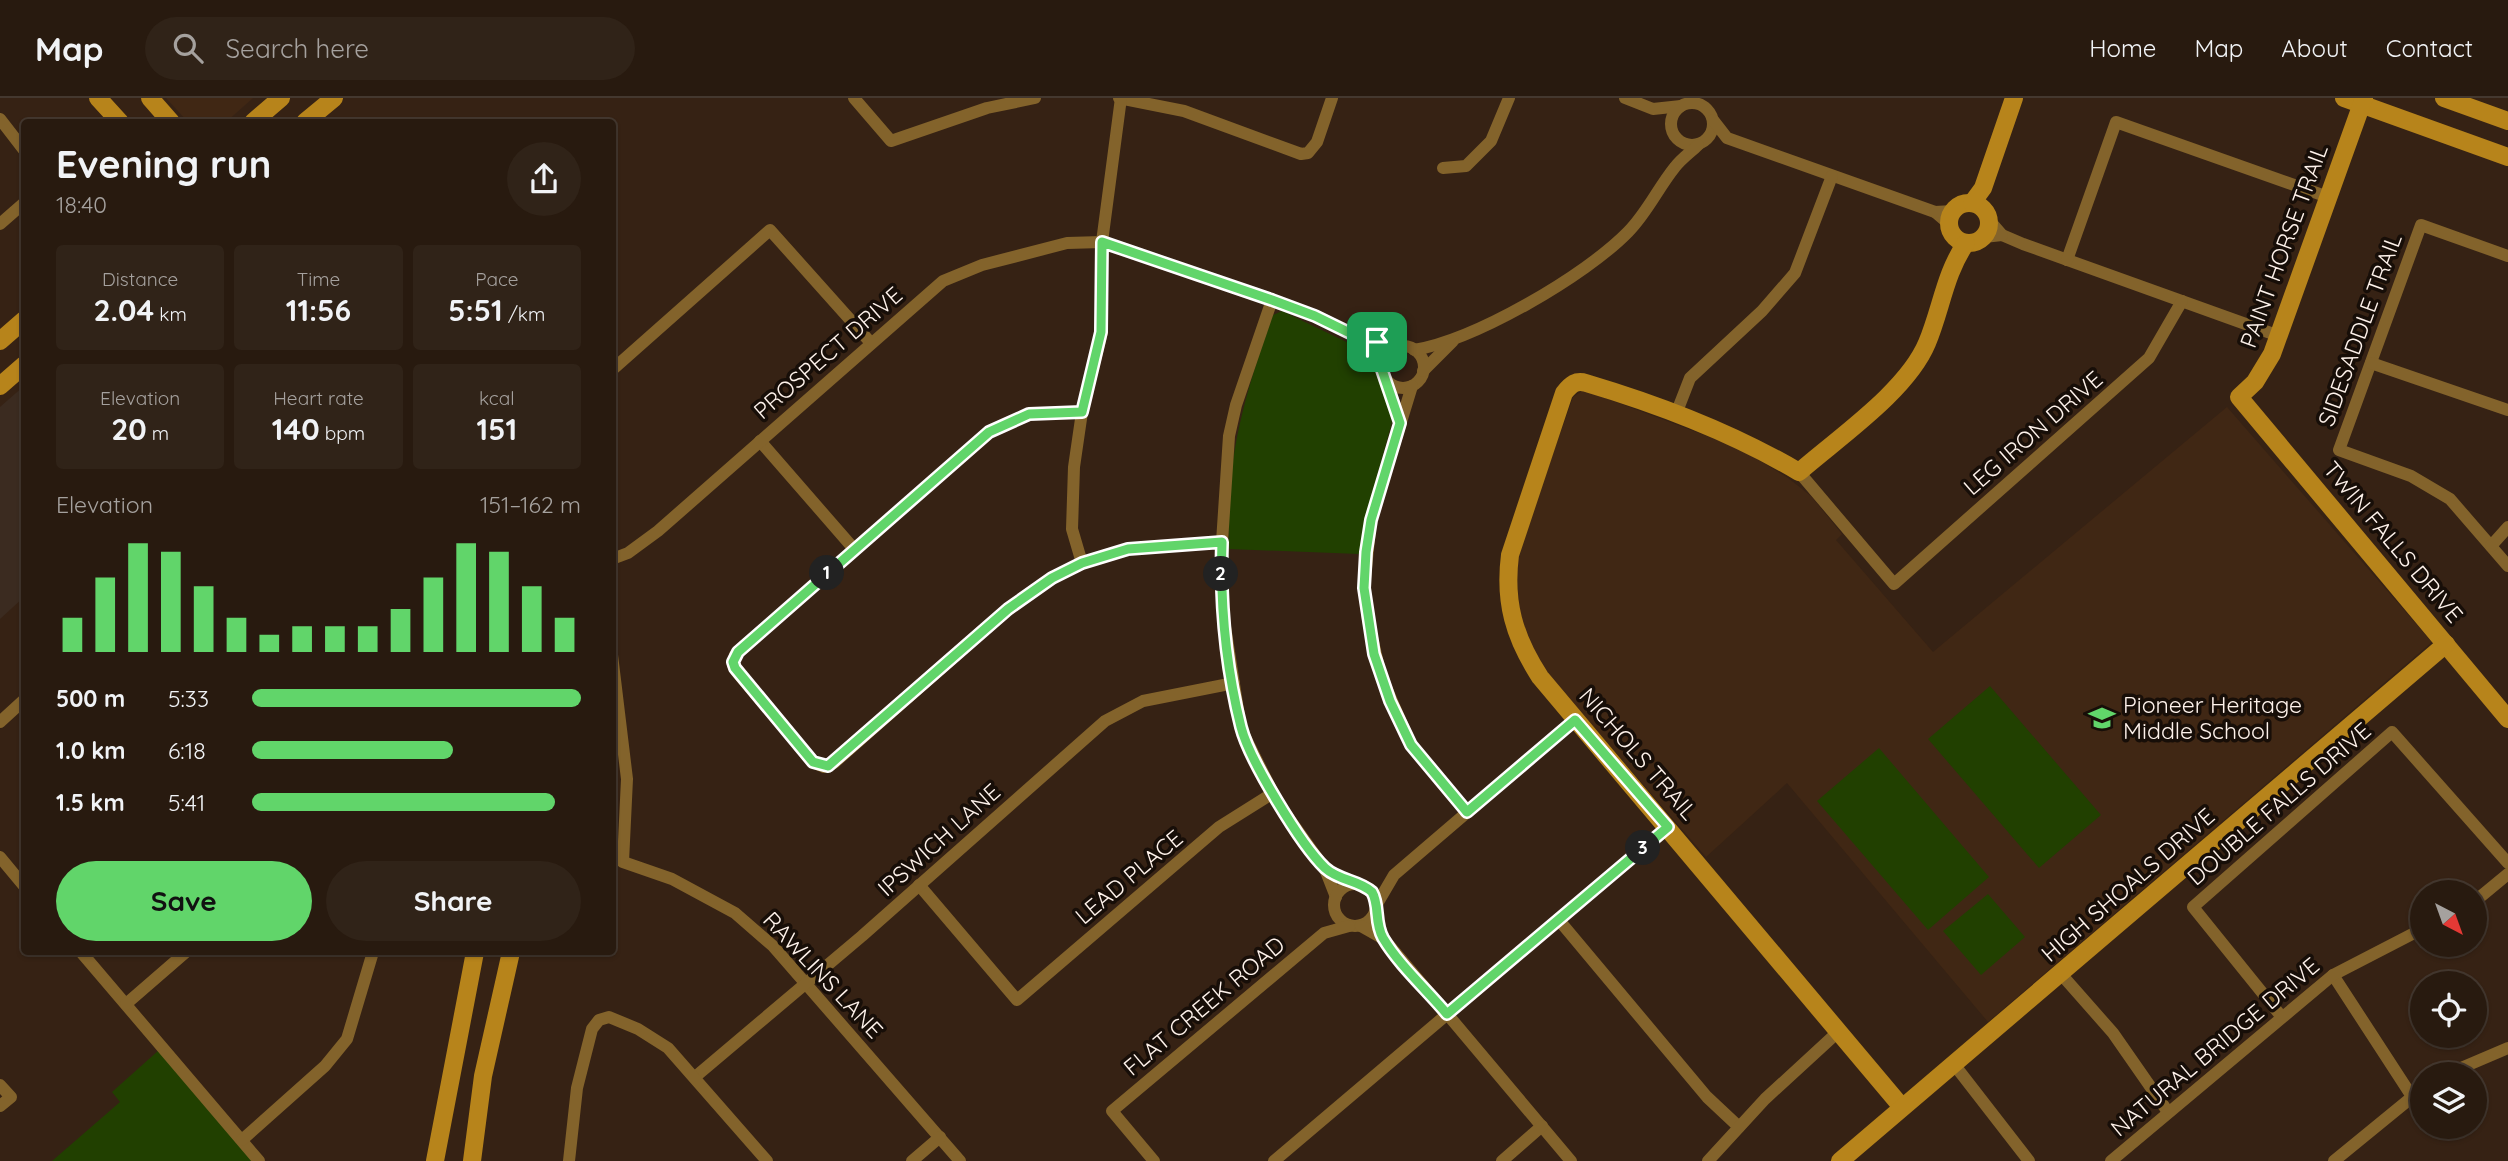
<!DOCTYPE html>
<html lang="en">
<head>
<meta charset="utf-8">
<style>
	:root { --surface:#281a0f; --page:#302318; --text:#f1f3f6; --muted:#a5a19e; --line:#44382f; --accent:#61d56a }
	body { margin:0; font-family:Quicksand,sans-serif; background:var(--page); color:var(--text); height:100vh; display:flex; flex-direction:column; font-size:26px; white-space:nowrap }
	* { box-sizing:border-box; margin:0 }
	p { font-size:23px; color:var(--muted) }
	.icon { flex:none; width:38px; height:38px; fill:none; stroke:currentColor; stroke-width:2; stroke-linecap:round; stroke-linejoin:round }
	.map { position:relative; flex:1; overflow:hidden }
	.panel { position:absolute; left:21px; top:21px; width:595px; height:836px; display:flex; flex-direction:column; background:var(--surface); border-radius:7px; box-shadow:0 2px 5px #0004,0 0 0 2px var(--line) }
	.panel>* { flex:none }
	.needle { width:46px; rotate:139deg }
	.tools { position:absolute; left:2410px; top:782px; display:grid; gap:14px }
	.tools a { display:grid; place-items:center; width:77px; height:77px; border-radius:50%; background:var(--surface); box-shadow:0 2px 5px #0004,0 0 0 2px var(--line); font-size:35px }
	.pin { position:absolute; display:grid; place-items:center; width:60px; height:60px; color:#fff; margin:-30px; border-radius:14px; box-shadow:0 4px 10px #0006 }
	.km { position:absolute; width:35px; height:35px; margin:-18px; border-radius:50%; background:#222; color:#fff; font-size:19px; line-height:35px; text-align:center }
	.round { display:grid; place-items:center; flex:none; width:74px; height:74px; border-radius:37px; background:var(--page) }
	.head { display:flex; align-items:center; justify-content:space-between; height:119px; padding:0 35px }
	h1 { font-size:38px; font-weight:800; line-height:52px }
	.stats { display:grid; grid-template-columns:repeat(3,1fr); gap:10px; height:119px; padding:7px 35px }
	.stats div { display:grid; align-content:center; border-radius:7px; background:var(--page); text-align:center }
	.stats b { font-size:30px; font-weight:800 }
	.stats small { font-size:19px; font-weight:400 }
	.stats p { font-size:19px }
	.chart { height:196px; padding:14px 35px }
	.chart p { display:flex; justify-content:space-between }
	.chart svg { width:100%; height:126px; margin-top:7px; stroke:var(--accent); stroke-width:6 }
	.primary-button { display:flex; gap:14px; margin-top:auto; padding:14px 35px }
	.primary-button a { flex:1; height:80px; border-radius:42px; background:var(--accent); color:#111; font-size:28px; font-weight:800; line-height:80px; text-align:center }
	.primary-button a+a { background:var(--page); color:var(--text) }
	ul { padding:0 35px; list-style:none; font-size:23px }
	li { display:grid; grid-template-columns:112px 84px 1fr; align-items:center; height:52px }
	li i { height:18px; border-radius:9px; background:var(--accent) }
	header { display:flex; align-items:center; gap:42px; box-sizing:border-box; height:98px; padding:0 35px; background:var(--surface); border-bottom:2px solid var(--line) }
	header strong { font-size:33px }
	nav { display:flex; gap:38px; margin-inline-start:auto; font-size:24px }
	.search { width:490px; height:63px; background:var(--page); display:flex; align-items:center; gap:18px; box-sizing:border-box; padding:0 24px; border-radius:38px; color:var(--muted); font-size:26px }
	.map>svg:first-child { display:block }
	.commercial { fill:#3b2b20 }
	.built { fill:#402714 }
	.green { fill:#214000 }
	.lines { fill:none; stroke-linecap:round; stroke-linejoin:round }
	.street { stroke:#83632b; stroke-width:12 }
	.secondary { stroke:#b7841b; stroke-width:18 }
	.route-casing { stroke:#fff; stroke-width:14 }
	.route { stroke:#61d56a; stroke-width:9 }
	.labels { text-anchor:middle; stroke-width:7; stroke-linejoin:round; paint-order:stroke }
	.street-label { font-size:23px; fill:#fef2eb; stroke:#170e08 }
	.poi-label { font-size:23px; fill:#fef2eb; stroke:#170e08; text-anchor:start }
</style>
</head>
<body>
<header>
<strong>Map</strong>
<div class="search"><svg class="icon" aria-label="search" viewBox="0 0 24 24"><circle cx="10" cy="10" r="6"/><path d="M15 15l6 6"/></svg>Search here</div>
<nav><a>Home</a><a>Map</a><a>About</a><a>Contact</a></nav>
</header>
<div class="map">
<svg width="2508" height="1063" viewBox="0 0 2508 1063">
	<rect width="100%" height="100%" fill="#362214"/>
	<path class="commercial" d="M24,288V499L0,521V309Z"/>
	<g class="built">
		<path d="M166,0H253L226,24H188Z"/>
		<path d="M1584,292L1739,350L1788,380L1811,398L1842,436L1836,442L1933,554L2227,309L2432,544L1988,924L1787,685L1706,759L1555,585L1532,552L1521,524L1516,472L1525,434L1573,299Z"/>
	</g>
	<g class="green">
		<path d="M1282,213L1357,249L1377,270L1387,290L1392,324L1366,418L1359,456L1229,451C1225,364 1244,298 1273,217Z"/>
		<path d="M1990,588L2101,717L2039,770L1928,641Z"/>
		<path d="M1879,650L1989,779L1928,832L1817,703Z"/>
		<path d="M1988,796L2025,839L1981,877L1943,833Z"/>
		<path d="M159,952L253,1063H52L120,1004L112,994Z"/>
	</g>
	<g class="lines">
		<g class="street">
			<path d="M854,0L891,43L987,10L1035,0"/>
			<path d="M1119,0L1184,13L1301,56L1308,55L1317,44L1332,0"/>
			<path d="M1625,0L1653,11L1681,8"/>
			<circle cx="1692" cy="26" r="21"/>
			<path d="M0,21L24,52"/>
			<path d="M1713,22L1727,40L1935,114L1949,126"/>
			<path d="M1443,70L1466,68L1491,43L1509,0"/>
			<path d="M1935,114L1953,113"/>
			<path d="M1989,122L2002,137L2023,146L2279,238"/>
			<path d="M0,126L24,105"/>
			<path d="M1984,139L2002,137"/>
			<path d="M2508,158L2421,127L2339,352L2411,378L2450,401L2508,468"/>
			<path d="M2067,162L2116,24L2328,99"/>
			<path d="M1272,202L1236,307L1229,338L1222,444V509L1241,631L1278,705L1325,771L1336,799"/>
			<path d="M1358,239L1382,272"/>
			<circle cx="1403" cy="269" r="21"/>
			<path d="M1414,252C1475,242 1585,178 1628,134C1647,115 1658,90 1675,69C1681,61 1691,54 1698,47"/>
			<path d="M2371,265L2508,312"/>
			<path d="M612,272L770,132L871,245"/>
			<path d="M1423,273L1453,243"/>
			<path d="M1387,283L1400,324"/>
			<path d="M1412,288L1371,422L1364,490L1368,522L1381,578L1411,647L1467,714"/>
			<path d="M1082,314L1029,316L989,334L735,557L733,567L736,573L813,664L824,669L834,665L1008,511L1052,480L1082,465L1128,451L1222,444"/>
			<path d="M1676,316L1690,280L1762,213L1795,175L1832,78"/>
			<path d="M760,343L854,451"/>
			<path d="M1799,374L1894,486L2149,260L2182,203"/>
			<path d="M2491,448L2508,429"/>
			<path d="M612,461L628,455L658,433L943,183L982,167L1067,145L1102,144L1272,202L1315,218L1358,239L1394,250"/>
			<path d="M1082,465L1072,431L1074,369L1082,314L1102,234V144L1121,0"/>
			<path d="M612,557L627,681L623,764L672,781L735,815L773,848L960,1063"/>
			<path d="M0,624L24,602"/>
			<path d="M0,759L24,788"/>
			<circle cx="1355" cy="807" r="21"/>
			<path d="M919,787L1017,902L1219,729L1273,695"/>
			<path d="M2474,804L2508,776"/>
			<path d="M1377,806L1394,777L1575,622"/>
			<path d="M1558,821L1707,999L1739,1029"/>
			<path d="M1361,828L1384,841L1571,1063"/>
			<path d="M81,854L259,1063"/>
			<path d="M2061,876L2113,935L2168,1014"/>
			<path d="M2333,877L2411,997"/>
			<path d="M126,906L186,854"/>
			<path d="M2281,918L2193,809L2392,634L2508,765"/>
			<path d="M1953,965L2029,1063"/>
			<path d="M2447,976L2508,950"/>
			<path d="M695,979L862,838L1105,623L1143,603L1234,585"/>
			<path d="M0,987L11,999L0,1008"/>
			<path d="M242,1042L325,968L347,941L373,854"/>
			<path d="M569,1063L577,990L592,931L599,922L609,919L638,931L668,950L767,1063"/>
			<path d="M912,1063L940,1039"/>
			<path d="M1154,1063L1112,1013L1324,835L1349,828"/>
			<path d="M1274,1063L1668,729"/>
			<path d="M1502,1063L1542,1028"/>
			<path d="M1708,1063L1765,1001L1839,933"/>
			<path d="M2111,1063L2333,877L2422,831"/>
			<path d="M2334,1063L2422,991"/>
		</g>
		<g class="secondary">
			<path d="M98,0L120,24"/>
			<path d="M150,0L171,24"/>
			<path d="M2344,0L2508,59"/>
			<path d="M2364,0L2272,256L2255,284L2239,299L2508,621"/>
			<path d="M2444,0L2508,23"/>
			<path d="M253,24L281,0"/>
			<path d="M305,24L334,0"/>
			<circle cx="1969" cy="125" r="20"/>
			<path d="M1972,105L1983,90L2014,0"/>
			<path d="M0,243L24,222"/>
			<path d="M0,288L24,267"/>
			<path d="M1901,1008L1540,579C1514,539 1504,504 1510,457L1564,295C1571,286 1576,282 1586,285C1660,307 1733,335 1799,374C1839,339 1907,293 1927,245C1941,212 1945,175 1966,145"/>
			<path d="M435,1063L475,854"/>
			<path d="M472,1063L483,978L511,854"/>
			<path d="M1840,1063L2446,546"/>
		</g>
	</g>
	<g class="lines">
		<defs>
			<path id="route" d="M1102,144L1272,202L1315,218L1358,239L1394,250L1383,263L1382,272L1400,325L1371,422L1366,454L1364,490L1374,556L1390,603L1411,647L1467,714L1575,622L1668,729L1447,916C1427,892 1399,867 1383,840C1374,824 1380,808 1372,794C1359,782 1339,783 1325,770C1301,747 1249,661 1241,629C1226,569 1220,505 1222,444L1128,451L1082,465L1052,480L1008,511L828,668L813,664L735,570L733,564L738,554L989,334L1029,316L1082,314L1101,234Z"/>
		</defs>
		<use href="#route" class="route-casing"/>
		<use href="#route" class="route"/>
	</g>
	<defs>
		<symbol id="school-bare" viewBox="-9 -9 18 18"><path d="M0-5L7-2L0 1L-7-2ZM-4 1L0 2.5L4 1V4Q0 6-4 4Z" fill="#61d56a" stroke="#170e08" stroke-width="2.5" paint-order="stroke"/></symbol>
	</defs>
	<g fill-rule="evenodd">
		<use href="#school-bare" x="2083" y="601" width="38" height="38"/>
	</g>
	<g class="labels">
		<g class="street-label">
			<text transform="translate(2284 148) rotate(-70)" y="8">PAINT HORSE TRAIL</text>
			<text transform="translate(2360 232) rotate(-70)" y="8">SIDESADDLE TRAIL</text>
			<text transform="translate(828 255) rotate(-41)" y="8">PROSPECT DRIVE</text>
			<text transform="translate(2033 335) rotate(-41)" y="8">LEG IRON DRIVE</text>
			<text transform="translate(2393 444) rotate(50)" y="8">TWIN FALLS DRIVE</text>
			<text transform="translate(1638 656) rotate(49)" y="8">NICHOLS TRAIL</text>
			<text transform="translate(2279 706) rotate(-41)" y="8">DOUBLE FALLS DRIVE</text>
			<text transform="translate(939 742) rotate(-42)" y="8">IPSWICH LANE</text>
			<text transform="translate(1129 779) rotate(-40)" y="8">LEAD PLACE</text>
			<text transform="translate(2128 787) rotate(-41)" y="8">HIGH SHOALS DRIVE</text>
			<text transform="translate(823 877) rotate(47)" y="8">RAWLINS LANE</text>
			<text transform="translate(1204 908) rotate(-40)" y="8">FLAT CREEK ROAD</text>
			<text transform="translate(2215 949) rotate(-40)" y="8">NATURAL BRIDGE DRIVE</text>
		</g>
		<g class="poi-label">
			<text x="2123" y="615">Pioneer Heritage<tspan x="2123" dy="26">Middle School</tspan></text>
		</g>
	</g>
</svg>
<div class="tools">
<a><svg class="needle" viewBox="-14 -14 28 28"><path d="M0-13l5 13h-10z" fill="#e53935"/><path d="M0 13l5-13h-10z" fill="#a5a19e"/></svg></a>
<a><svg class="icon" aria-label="locate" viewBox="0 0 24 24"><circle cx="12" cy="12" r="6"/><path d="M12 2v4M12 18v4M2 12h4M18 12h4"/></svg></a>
<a><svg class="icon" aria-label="layers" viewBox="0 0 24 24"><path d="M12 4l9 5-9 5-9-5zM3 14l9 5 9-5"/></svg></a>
</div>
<div class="pin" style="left:1377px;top:244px;background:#1e9e55"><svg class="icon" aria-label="arrive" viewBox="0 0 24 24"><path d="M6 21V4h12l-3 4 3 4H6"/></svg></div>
<b class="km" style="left:827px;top:475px">1</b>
<b class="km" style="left:1221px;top:476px">2</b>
<b class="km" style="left:1643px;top:750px">3</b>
<section class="panel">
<div class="head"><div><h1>Evening run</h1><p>18:40</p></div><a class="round"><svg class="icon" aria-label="share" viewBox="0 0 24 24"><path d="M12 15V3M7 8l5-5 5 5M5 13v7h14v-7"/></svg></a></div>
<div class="stats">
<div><p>Distance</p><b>2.04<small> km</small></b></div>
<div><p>Time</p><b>11:56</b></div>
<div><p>Pace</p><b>5:51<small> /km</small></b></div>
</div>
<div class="stats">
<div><p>Elevation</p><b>20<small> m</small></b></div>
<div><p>Heart rate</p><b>140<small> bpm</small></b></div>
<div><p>kcal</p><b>151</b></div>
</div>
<div class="chart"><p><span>Elevation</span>151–162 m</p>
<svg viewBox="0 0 160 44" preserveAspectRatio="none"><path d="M5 44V32M15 44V18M25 44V6M35 44V9M45 44V21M55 44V32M65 44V38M75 44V35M85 44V35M95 44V35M105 44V29M115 44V18M125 44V6M135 44V9M145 44V21M155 44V32"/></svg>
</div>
<ul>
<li><b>500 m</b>5:33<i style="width:100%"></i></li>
<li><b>1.0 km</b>6:18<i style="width:61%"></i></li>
<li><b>1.5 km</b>5:41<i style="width:92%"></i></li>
</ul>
<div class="primary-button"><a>Save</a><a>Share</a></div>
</section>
</div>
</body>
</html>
